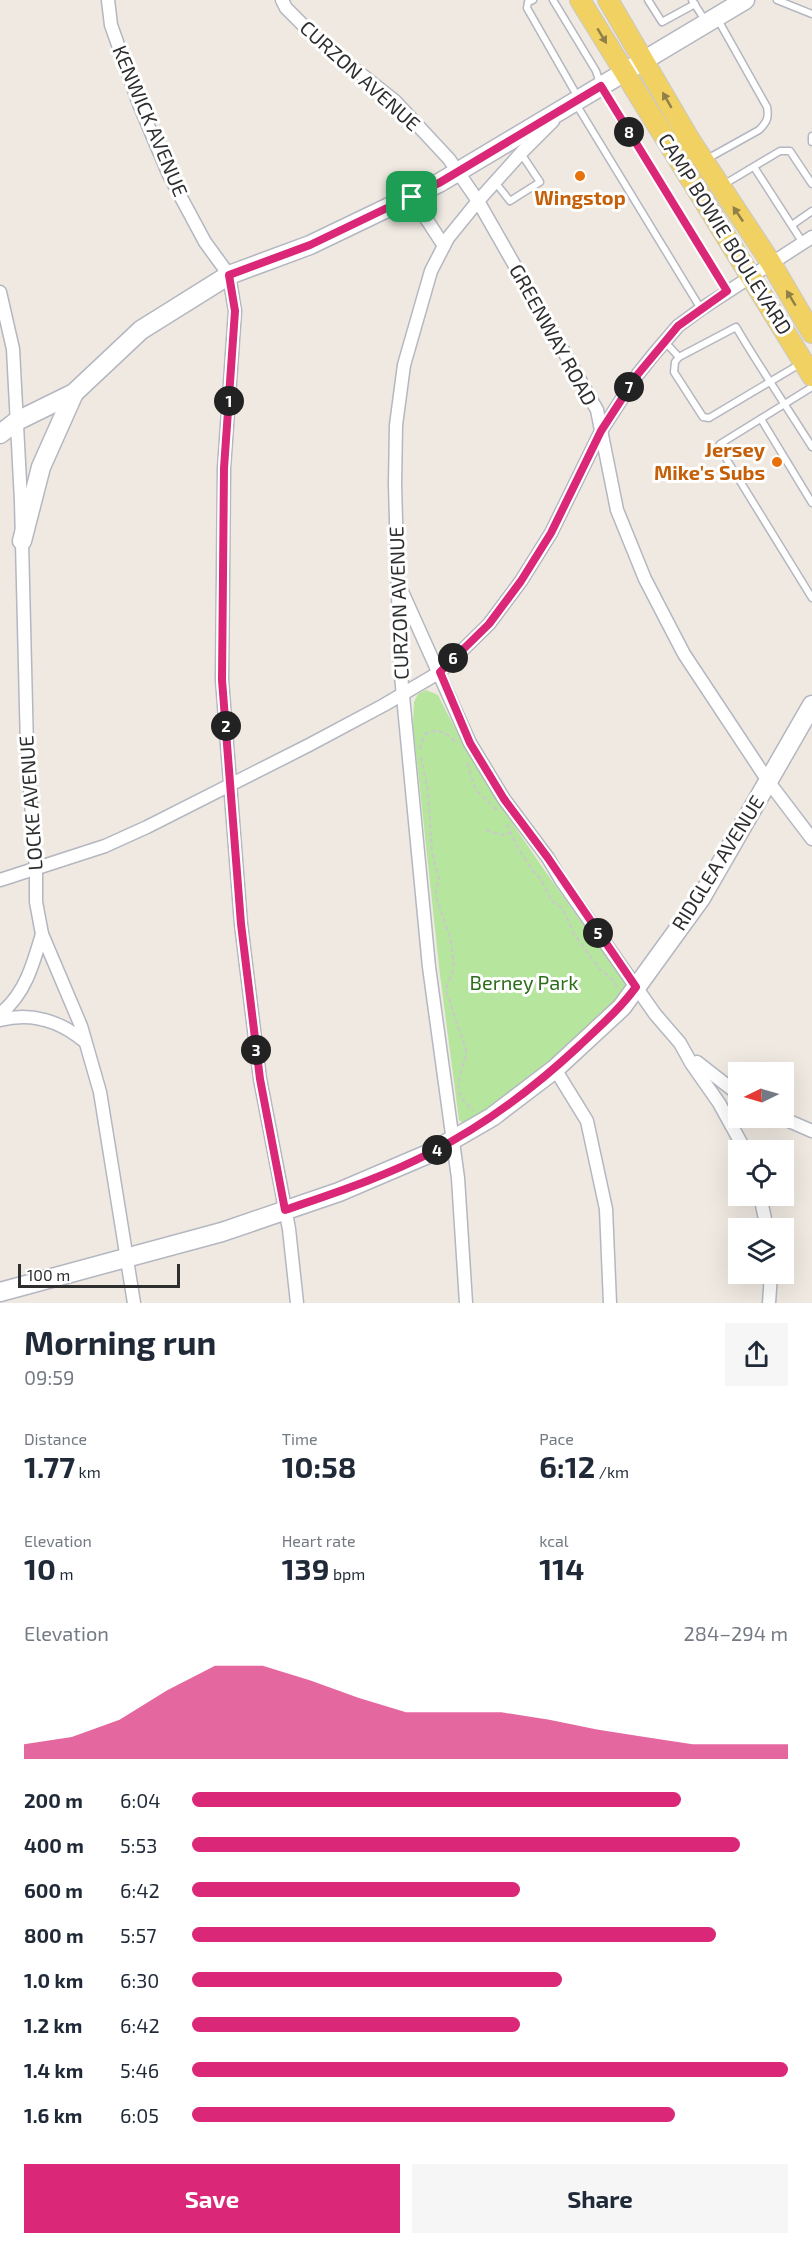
<!DOCTYPE html>
<html lang="en">
<head>
<meta charset="utf-8">
<style>
	:root { --surface:#fff; --page:#f6f6f7; --text:#1f2937; --muted:#747a83; --accent:#db2777 }
	body { margin:0; font-family:"Exo 2",sans-serif; background:var(--page); color:var(--text); height:100vh; display:flex; flex-direction:column; font-size:22px; white-space:nowrap }
	* { box-sizing:border-box; margin:0 }
	p { font-size:20px; color:var(--muted) }
	.icon { flex:none; width:33px; height:33px; fill:none; stroke:currentColor; stroke-width:2; stroke-linecap:round; stroke-linejoin:round }
	.map { position:relative; height:1303px; overflow:hidden }
	.drawer { display:flex; flex-direction:column; background:var(--surface); flex:1 }
	.drawer>* { flex:none }
	.needle { width:39px; rotate:265deg }
	.buttons { position:absolute; left:728px; top:1062px; display:grid; gap:12px }
	.buttons a { display:grid; place-items:center; width:66px; height:66px; border-radius:0px; background:var(--surface); box-shadow:0 6px 24px #0002; font-size:30px }
	.scale { position:absolute; left:18px; bottom:15px; width:162px; box-sizing:border-box; padding-left:6px; border:3px solid #2e2e2e; border-top:0; font-size:16px; line-height:21px; white-space:nowrap; color:#2e2e2e; -webkit-text-stroke:4px #fff; paint-order:stroke }
	.pin { position:absolute; display:grid; place-items:center; width:51px; height:51px; color:#fff; margin:-26px; border-radius:12px; box-shadow:0 3px 9px #0006 }
	.km { position:absolute; width:30px; height:30px; margin:-15px; border-radius:50%; background:#222; color:#fff; font-size:16px; line-height:30px; text-align:center }
	.round { display:grid; place-items:center; flex:none; width:63px; height:63px; border-radius:0px; background:var(--page) }
	.head { display:flex; align-items:center; justify-content:space-between; height:102px; padding:0 24px }
	h1 { font-size:33px; font-weight:700; line-height:45px }
	.stats { display:grid; grid-template-columns:repeat(3,1fr); gap:9px; height:102px; padding:6px 24px }
	.stats div { display:grid; align-content:center }
	.stats b { font-size:30px; font-weight:700 }
	.stats small { font-size:16px; font-weight:400 }
	.stats p { font-size:16px }
	.chart { height:168px; padding:12px 24px }
	.chart p { display:flex; justify-content:space-between }
	.chart svg { width:100%; height:108px; margin-top:6px; fill:var(--accent); opacity:.7 }
	.cta { display:flex; gap:12px; margin-top:auto; padding:12px 24px }
	.cta a { flex:1; height:69px; border-radius:0px; background:var(--accent); color:#fff; font-size:24px; font-weight:700; line-height:69px; text-align:center }
	.cta a+a { background:var(--page); color:var(--text) }
	ul { padding:0 24px; list-style:none; font-size:20px }
	li { display:grid; grid-template-columns:96px 72px 1fr; align-items:center; height:45px }
	li i { height:15px; border-radius:8px; background:var(--accent) }
	.map>svg:first-child { display:block }
	.green { fill:#b6e59e }
	.lines { fill:none; stroke-linecap:round; stroke-linejoin:round }
	.lane-casing { stroke:#b4b7c1; stroke-width:9 }
	.street-casing { stroke:#b4b7c1; stroke-width:15 }
	.secondary-casing { stroke:#b4b7c1; stroke-width:21 }
	.primary-casing { stroke:#c9c9c9; stroke-width:22 }
	.path { stroke:#c9c9c9; stroke-width:2; stroke-dasharray:4.5 3; stroke-linecap:butt }
	.lane { stroke:#fff; stroke-width:6 }
	.street { stroke:#fff; stroke-width:12 }
	.secondary { stroke:#fff; stroke-width:18 }
	.primary { stroke:#f2d163; stroke-width:20 }
	.oneway { fill:#908048 }
	.route-casing { stroke:#fff; stroke-width:12 }
	.route { stroke:#db2777; stroke-width:8 }
	.food-dot { fill:#e8710a; stroke:#fff; stroke-width:2 }
	.labels { text-anchor:middle; stroke-width:6; stroke-linejoin:round; paint-order:stroke }
	.street-label { font-size:20px; fill:#2e2e2e; stroke:#fff }
	.food-label { font-size:20px; font-weight:bold; fill:#c56008; stroke:#fff }
	.park-label { font-size:20px; fill:#2c6e1b; stroke:#fff }
</style>
</head>
<body>
<div class="map">
<svg width="812" height="1303" viewBox="0 0 812 1303">
	<rect width="100%" height="100%" fill="#efe9e1"/>
	<path class="green" d="M426,690L438,695C489,799 559,890 626,984V991L531,1085L465,1125L459,1120L440,975L413,725L414,702L418,694Z"/>
	<g class="lines">
		<defs>
			<g id="lane">
				<path d="M533,0L528,2L527,8L579,99"/>
				<path d="M553,0L596,71L601,86L727,291"/>
				<path d="M648,0L662,22L695,4"/>
				<path d="M692,0L706,22"/>
				<path d="M777,0L812,14"/>
				<path d="M576,104L701,309"/>
				<path d="M812,136V142"/>
				<path d="M707,159L759,130C767,122 769,118 767,107L717,18"/>
				<path d="M754,167L803,243"/>
				<path d="M495,182L510,201L540,182L520,152"/>
				<path d="M723,185L780,151H790L812,184"/>
				<path d="M792,225L812,211"/>
				<path d="M665,342L679,357L736,327C760,368 787,407 812,447"/>
				<path d="M679,357L675,362L674,372L703,417L709,418L800,364"/>
				<path d="M812,387L720,444L719,447L812,598"/>
				<path d="M761,419L812,503"/>
			</g>
			<g id="street">
				<path d="M108,0L111,25L139,104L169,175L205,242L229,275L235,311L224,468L222,680L241,924L260,1079L289,1229L297,1303"/>
				<path d="M282,0L286,8L317,39L395,101L449,159L478,201L597,410L617,510L645,579L684,654L768,781L812,839"/>
				<path d="M412,197L444,246"/>
				<path d="M0,292L13,349L21,501L27,748L36,869V902L42,934L81,1026L100,1092L134,1303"/>
				<path d="M400,587L470,743L504,799L548,858L561,880L655,1014L680,1043L691,1063L719,1103L745,1150"/>
				<path d="M0,880L105,846L147,827L309,745L384,705L440,672L489,624L521,581L551,533L601,431L638,374L654,354L678,326L701,309L812,237"/>
				<path d="M0,1014C25,994 33,965 42,934"/>
				<path d="M0,1020C31,1012 60,1021 84,1041"/>
				<path d="M697,1062L738,1094"/>
				<path d="M555,1069L587,1121L606,1209L610,1303"/>
				<path d="M782,1118L812,1131"/>
				<path d="M760,1196L767,1228"/>
				<path d="M466,1303L458,1178L429,967L400,665L395,484L396,425L404,365L431,271L448,238L478,201L522,152L553,121"/>
				<path d="M769,1303L771,1274"/>
			</g>
			<g id="secondary">
				<path d="M0,434L17,421L74,393L141,330L229,275L310,245L439,183L745,0"/>
				<path d="M22,541L41,467L74,393"/>
				<path d="M0,1292L222,1232L339,1192L428,1154L492,1117L555,1069L622,1007L701,898L812,705"/>
			</g>
			<g id="primary">
				<path d="M580,0L812,376"/>
				<path d="M608,0L690,140L771,263L812,333"/>
			</g>
		</defs>
		<use href="#lane" class="lane-casing"/>
		<use href="#street" class="street-casing"/>
		<use href="#secondary" class="secondary-casing"/>
		<use href="#primary" class="primary-casing"/>
		<g class="path">
			<path d="M420,749L424,735C439,726 447,734 458,744"/>
			<path d="M421,757L428,791L432,852L439,880L436,890V897L449,934L452,949L454,968L447,986V993L466,1050C466,1065 453,1082 461,1097C464,1102 470,1107 474,1111"/>
			<path d="M467,763L476,790L499,812"/>
			<path d="M507,824L518,848L532,870L541,879L551,900L563,909L574,934L599,968L615,982L617,988"/>
			<path d="M486,830L502,835L512,832"/>
		</g>
		<use href="#lane" class="lane"/>
		<use href="#street" class="street"/>
		<use href="#secondary" class="secondary"/>
		<use href="#primary" class="primary"/>
	</g>
	<defs><path id="oneway-solid" d="M-6-.8H1V-3.2L6.5 0L1 3.2V.8H-6Z" transform="scale(1.5)"/></defs>
	<g class="oneway">
		<use href="#oneway-solid" transform="translate(602 36) rotate(59)"/>
		<use href="#oneway-solid" transform="translate(667 100) rotate(-120)"/>
		<use href="#oneway-solid" transform="translate(738 214) rotate(-124)"/>
		<use href="#oneway-solid" transform="translate(791 298) rotate(-121)"/>
	</g>
	<g class="lines">
		<defs>
			<path id="route" d="M601,86L727,291L678,326L638,374L601,431L551,533L521,581L489,624L440,672L470,743L504,799L548,858L636,987C619,1010 599,1027 579,1046C534,1088 485,1125 430,1153C384,1177 334,1193 285,1210L260,1079L241,924L222,680L224,468L235,311L229,275L310,245L439,183Z"/>
		</defs>
		<use href="#route" class="route-casing"/>
		<use href="#route" class="route"/>
	</g>
	<g class="food-dot">
		<circle cx="580" cy="176" r="6"/>
		<circle cx="777" cy="462" r="6"/>
	</g>
	<g class="labels">
		<g class="street-label">
			<text transform="translate(360 76) rotate(42)" y="7">CURZON AVENUE</text>
			<text transform="translate(150 121) rotate(67)" y="7">KENWICK AVENUE</text>
			<text transform="translate(725 234) rotate(58)" y="7">CAMP BOWIE BOULEVARD</text>
			<text transform="translate(553 335) rotate(61)" y="7">GREENWAY ROAD</text>
			<text transform="translate(399 603) rotate(-92)" y="7">CURZON AVENUE</text>
			<text transform="translate(31 803) rotate(-94)" y="7">LOCKE AVENUE</text>
			<text transform="translate(718 863) rotate(-58)" y="7">RIDGLEA AVENUE</text>
		</g>
		<g class="food-label">
			<text x="580" y="205">Wingstop</text>
			<text x="765" y="457" text-anchor="end">Jersey<tspan x="765" dy="23">Mike's Subs</tspan></text>
		</g>
		<g class="park-label">
			<text x="524" y="990">Berney Park</text>
		</g>
	</g>
</svg>
<div class="buttons">
<a><svg class="needle" viewBox="-14 -14 28 28"><path d="M0-13l5 13h-10z" fill="#e53935"/><path d="M0 13l5-13h-10z" fill="#747a83"/></svg></a>
<a><svg class="icon" aria-label="locate" viewBox="0 0 24 24"><circle cx="12" cy="12" r="6"/><path d="M12 2v4M12 18v4M2 12h4M18 12h4"/></svg></a>
<a><svg class="icon" aria-label="layers" viewBox="0 0 24 24"><path d="M12 4l9 5-9 5-9-5zM3 14l9 5 9-5"/></svg></a>
</div>
<div class="scale">100 m</div>
<div class="pin" style="left:412px;top:197px;background:#1e9e55"><svg class="icon" aria-label="arrive" viewBox="0 0 24 24"><path d="M6 21V4h12l-3 4 3 4H6"/></svg></div>
<b class="km" style="left:229px;top:401px">1</b>
<b class="km" style="left:226px;top:726px">2</b>
<b class="km" style="left:256px;top:1050px">3</b>
<b class="km" style="left:437px;top:1150px">4</b>
<b class="km" style="left:598px;top:933px">5</b>
<b class="km" style="left:453px;top:658px">6</b>
<b class="km" style="left:629px;top:387px">7</b>
<b class="km" style="left:629px;top:132px">8</b>
</div>
<section class="drawer">
<div class="head"><div><h1>Morning run</h1><p>09:59</p></div><a class="round"><svg class="icon" aria-label="share" viewBox="0 0 24 24"><path d="M12 15V3M7 8l5-5 5 5M5 13v7h14v-7"/></svg></a></div>
<div class="stats">
<div><p>Distance</p><b>1.77<small> km</small></b></div>
<div><p>Time</p><b>10:58</b></div>
<div><p>Pace</p><b>6:12<small> /km</small></b></div>
</div>
<div class="stats">
<div><p>Elevation</p><b>10<small> m</small></b></div>
<div><p>Heart rate</p><b>139<small> bpm</small></b></div>
<div><p>kcal</p><b>114</b></div>
</div>
<div class="chart"><p><span>Elevation</span>284–294 m</p>
<svg viewBox="0 0 160 44" preserveAspectRatio="none"><path d="M0 44V38L10 35L20 28L30 16L40 6L50 6L60 12L70 19L80 25L90 25L100 25L110 28L120 32L130 35L140 38L150 38L160 38V44z"/></svg>
</div>
<ul>
<li><b>200 m</b>6:04<i style="width:82%"></i></li>
<li><b>400 m</b>5:53<i style="width:92%"></i></li>
<li><b>600 m</b>6:42<i style="width:55%"></i></li>
<li><b>800 m</b>5:57<i style="width:88%"></i></li>
<li><b>1.0 km</b>6:30<i style="width:62%"></i></li>
<li><b>1.2 km</b>6:42<i style="width:55%"></i></li>
<li><b>1.4 km</b>5:46<i style="width:100%"></i></li>
<li><b>1.6 km</b>6:05<i style="width:81%"></i></li>
</ul>
<div class="cta"><a>Save</a><a>Share</a></div>
</section>
</body>
</html>
